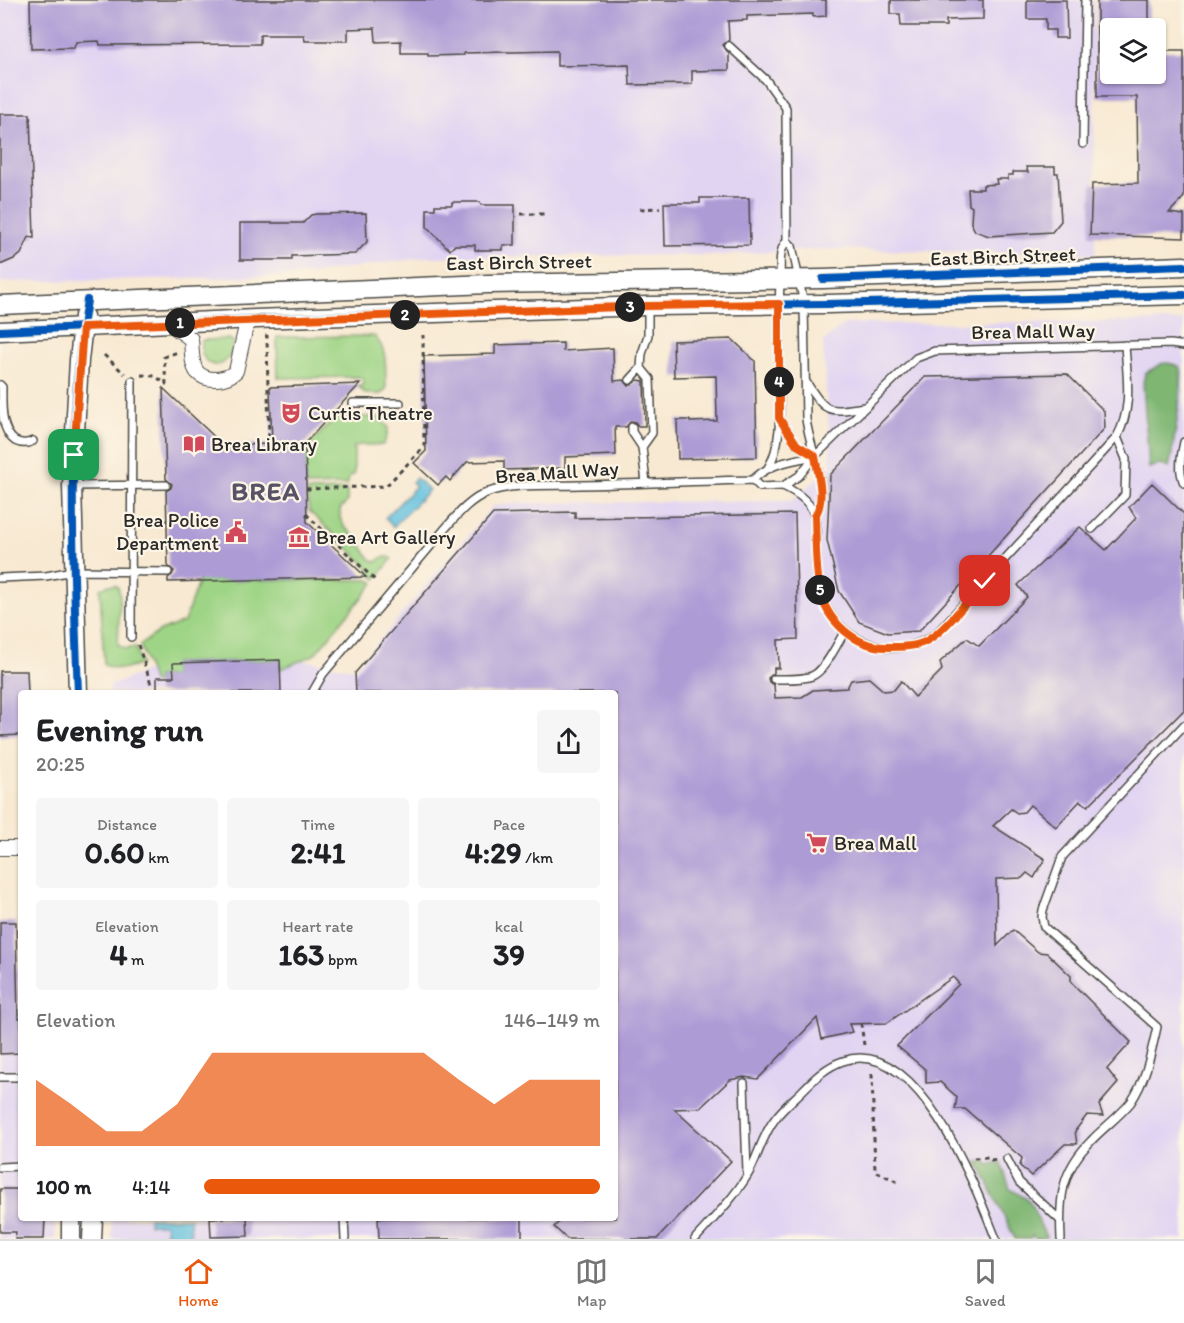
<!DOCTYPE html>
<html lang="en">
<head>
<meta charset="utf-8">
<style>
	:root { --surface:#fff; --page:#f6f6f6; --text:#202124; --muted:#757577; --line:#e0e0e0; --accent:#ea580c }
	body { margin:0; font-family:Itim,sans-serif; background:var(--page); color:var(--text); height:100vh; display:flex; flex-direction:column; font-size:22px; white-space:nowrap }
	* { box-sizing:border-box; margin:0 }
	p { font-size:20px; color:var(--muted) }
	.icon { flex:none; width:33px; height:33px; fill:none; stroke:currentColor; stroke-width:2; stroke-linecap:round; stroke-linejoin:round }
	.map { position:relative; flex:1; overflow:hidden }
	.panel { position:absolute; left:18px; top:690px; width:600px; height:531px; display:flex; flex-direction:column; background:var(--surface); border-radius:6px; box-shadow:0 2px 4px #0004 }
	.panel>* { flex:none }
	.buttons { position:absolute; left:1100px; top:18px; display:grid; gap:12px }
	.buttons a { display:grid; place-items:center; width:66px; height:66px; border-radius:6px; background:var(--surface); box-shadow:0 2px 4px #0004; font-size:30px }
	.pin { position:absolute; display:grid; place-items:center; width:51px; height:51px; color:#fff; margin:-26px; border-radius:12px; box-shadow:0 3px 9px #0006 }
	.km { position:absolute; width:30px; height:30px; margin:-15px; border-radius:50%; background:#222; color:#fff; font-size:16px; line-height:30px; text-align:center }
	.round { display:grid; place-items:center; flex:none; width:63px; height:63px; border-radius:6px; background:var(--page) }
	.head { display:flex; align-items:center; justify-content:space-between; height:102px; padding:0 18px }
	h1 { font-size:33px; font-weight:800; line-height:45px }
	.figures { display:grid; grid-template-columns:repeat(3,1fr); gap:9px; height:102px; padding:6px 18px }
	.figures div { display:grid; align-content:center; border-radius:6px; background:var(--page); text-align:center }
	.figures b { font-size:30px; font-weight:800 }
	.figures small { font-size:16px; font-weight:400 }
	.figures p { font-size:16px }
	.chart { height:168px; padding:12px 18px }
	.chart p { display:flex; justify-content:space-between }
	.chart svg { width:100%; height:108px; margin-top:6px; fill:var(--accent); opacity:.7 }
	ul { padding:0 18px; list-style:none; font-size:20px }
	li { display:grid; grid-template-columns:96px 72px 1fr; align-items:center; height:45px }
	li i { height:15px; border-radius:8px; background:var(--accent) }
	.tab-bar { display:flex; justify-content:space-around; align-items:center; height:84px; border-top:2px solid var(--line); background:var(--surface); font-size:16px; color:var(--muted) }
	.tab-bar a { display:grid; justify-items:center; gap:3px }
	.tab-bar .on { color:var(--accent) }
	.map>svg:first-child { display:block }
	.built { fill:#e1d4f3 }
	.green { fill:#9ed485; stroke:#648058; stroke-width:1.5 }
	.forest { fill:#7eb672; stroke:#54704e; stroke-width:1.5 }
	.water { fill:#61c0df; stroke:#467685; stroke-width:1.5 }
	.building { fill:#ad9bd6 }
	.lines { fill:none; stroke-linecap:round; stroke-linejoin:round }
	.service-casing { stroke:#4a4844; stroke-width:10 }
	.minor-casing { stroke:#4a4844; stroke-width:16 }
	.tertiary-casing { stroke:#4a4844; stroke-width:21 }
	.path { stroke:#4a4844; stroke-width:3; stroke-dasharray:4.5 4.5; stroke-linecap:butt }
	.service { stroke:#fff; stroke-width:7 }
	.minor { stroke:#fff; stroke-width:14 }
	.tertiary { stroke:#fff; stroke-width:18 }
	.cycleway-casing { stroke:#fcf5e5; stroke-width:11 }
	.cycleway { stroke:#0057b8; stroke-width:8 }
	.route-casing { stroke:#fff; stroke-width:12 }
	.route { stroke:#ea580c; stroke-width:8 }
	.labels { text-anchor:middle; stroke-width:4.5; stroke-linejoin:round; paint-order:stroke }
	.street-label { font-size:20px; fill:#2b2b2b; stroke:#fcf5e5 }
	.poi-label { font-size:20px; fill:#2b2b2b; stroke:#fcf5e5; text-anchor:start }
	.district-label { font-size:26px; font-weight:bold; letter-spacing:1.5px; fill:#585267; stroke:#fcf5e5 }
</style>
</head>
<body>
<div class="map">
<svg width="1184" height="1239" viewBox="0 0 1184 1239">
	<rect width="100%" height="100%" fill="#fcf5e5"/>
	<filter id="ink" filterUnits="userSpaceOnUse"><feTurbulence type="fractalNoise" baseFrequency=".0167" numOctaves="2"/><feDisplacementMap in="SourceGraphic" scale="12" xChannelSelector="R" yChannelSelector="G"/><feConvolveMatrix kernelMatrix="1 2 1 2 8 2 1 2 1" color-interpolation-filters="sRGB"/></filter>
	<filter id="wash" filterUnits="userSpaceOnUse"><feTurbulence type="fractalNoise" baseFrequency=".008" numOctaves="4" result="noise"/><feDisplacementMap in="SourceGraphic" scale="24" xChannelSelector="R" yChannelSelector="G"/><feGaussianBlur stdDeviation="1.35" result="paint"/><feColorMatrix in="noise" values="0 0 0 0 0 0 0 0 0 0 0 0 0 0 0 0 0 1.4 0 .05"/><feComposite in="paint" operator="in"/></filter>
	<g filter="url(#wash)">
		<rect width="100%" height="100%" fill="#f8e9d2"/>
		<g class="built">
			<path d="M0,0H1094L1095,254L821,249L718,255L427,257L296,276L0,282Z"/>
			<path d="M1184,321V1239H112V1218H615V693H110V686L173,660L283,657L355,669L493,506L519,503L791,501L831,466L823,342L844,324Z"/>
			<path d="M21,1016V1218H55V1239H0V1017Z"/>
		</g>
		<g class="green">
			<path d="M374,336C389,350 385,370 386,389L381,394H366L359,387L363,384L362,377L278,378L277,337Z"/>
			<path d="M229,339L233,341C233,371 200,374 201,343L203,340Z"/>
			<path d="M336,417H379L388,427L387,436L383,445H360L354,447V475L350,476L347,485L306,486L305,449Z"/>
			<path d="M347,490V502L340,509V518L344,526L357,539L371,560L377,562L383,557H389L392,559L376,579L368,572L370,569L309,511L308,491Z"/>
			<path d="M199,580H369L374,583L314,655L281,669L280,660L174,663V677H157V683H153L140,645L160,631L184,622Z"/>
			<path d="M109,585H115L118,587L120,595L118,645L126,649L135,647L141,664C127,670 118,670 104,665L100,588Z"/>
		</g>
		<g class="forest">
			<path d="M1163,363C1169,363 1176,364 1181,368C1184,379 1173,451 1169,467L1159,465L1149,468L1143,383L1145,373Z"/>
			<path d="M986,1161L987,1165L1001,1162L1010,1189L1029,1200L1046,1237L1037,1239L1033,1236L1029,1239H1015L978,1162Z"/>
		</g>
		<g class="water">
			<path d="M416,478L429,490L393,527L385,518L416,486L412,482Z"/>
			<path d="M149,1218H190L191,1239H166V1224H149Z"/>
		</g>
		<g id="blocks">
			<g class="building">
				<path d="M30,0H826V16L813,17V14L747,16V20L728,21L729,40L723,45L729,54V70L692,71V84L630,85L629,65L557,66V51L464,53V55L428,56V53H401V41L376,42L375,28L348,29V41H305L304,35H260V44L100,45L99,41L76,42L74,48L31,49Z"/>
				<path d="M891,0H983V19L946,20V26H901L900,14H891Z"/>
				<path d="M1027,0H1066L1067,38H1055V30H1046V19H1027Z"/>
				<path d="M1097,0H1149V28H1110V74H1155V51H1184V197L1169,213L1184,215V238L1090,235L1092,184L1138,183L1137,97H1097Z"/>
				<path d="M0,114H30L34,238L29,237L21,254L16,258L0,265Z"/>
				<path d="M1026,167H1055V173H1058L1061,221L1052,232L989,236L975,231L971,223L972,207L969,205L968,189H983V185L997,184L996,179H1008V175H1013V172H1028Z"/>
				<path d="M700,198H749L750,245L665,246L664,203H700Z"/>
				<path d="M452,202H480L481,205H515V245H503V250H475V245H455L450,250L427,227V209H435V205H452Z"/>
				<path d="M366,213L367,242L355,254L292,256V260H240V223H303L311,215L316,214Z"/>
				<path d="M732,339L755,361L757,457L678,459L677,420H690V422L717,421L716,376L674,377L673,341Z"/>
				<path d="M563,343V351L613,348L614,381L624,380L629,386L638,380L644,381L645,426H638L635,422L631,421L626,427H615L616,455L565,457V468L504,470V461L467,462L450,481L446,477L438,485L414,463L426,451L424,356L495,354V345Z"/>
				<path d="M1067,374L1104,411L1105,428L919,631L888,633L859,622L839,591L827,540L830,475L925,377Z"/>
				<path d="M360,384L305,443L307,522L366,577L168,582V578L172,575L174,571L168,566L166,491L171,488L172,484L166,479L163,388L223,445L272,444L270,387Z"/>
				<path d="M1152,483L1184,514V710L1088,806L1080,801L1056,827L1030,805L1024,812L1017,813L1011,809L993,826L1045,859L1034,878L1027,873L1022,878L996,879L997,946L1013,930L1038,952L1047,953L1071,976V982L1131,1042L1107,1069L1118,1083L1099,1105L1103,1116L1087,1115L1075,1131L1077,1144H1065L1031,1176L1020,1166L1022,1158L965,1109H955L957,1097L940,1082L926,1083V1070L897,1046L959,984L953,977L887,1023L849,1024L852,1032L822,1039L817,1018L758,1079L744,1077L730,1080L700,1108L674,1109L731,1161L657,1239H567L554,1227L563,1218H615V693H356L355,673L493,514L575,512V518L795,514L798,639L778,640L779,668H774V673L768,678L769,682L774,685L775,698L802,697L813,690L847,688L851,680L869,678L884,691L894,690L901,681L915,697L942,670L940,662L967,638L979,646L1027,597L1018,585L1080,527L1106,550L1136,518L1129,507Z"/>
				<path d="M280,660L281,693H157V677H174L173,663Z"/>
				<path d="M0,671H27L28,693H21V735L0,736Z"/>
				<path d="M0,922H16L18,1018H21V1053L0,1054Z"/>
				<path d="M0,1189H21V1218H45L44,1239H15L16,1232H0Z"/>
				<path d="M210,1218H247L248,1236L211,1237Z"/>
				<path d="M378,1218H522V1239H379Z"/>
			</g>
		</g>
	</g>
	<g filter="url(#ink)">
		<use href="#blocks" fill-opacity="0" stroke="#4a4844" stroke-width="1.5"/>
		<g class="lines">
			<defs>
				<g id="service">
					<path d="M729,46L766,80L786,108L787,241C778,250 781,264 780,276C779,308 779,341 779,373C779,404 784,441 768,468"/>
					<path d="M1083,144L1085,0"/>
					<path d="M787,241L792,246L804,304L806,419C809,447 831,490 815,516"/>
					<path d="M630,380L641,368"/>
					<path d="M806,382C826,413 827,413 864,407"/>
					<path d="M0,385L2,387C2,404 0,430 15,441C21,444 27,444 33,441"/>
					<path d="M353,403H400"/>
					<path d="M779,418L797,445L815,456"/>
					<path d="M632,427V432L642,447L646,483"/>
					<path d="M1184,442C1181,456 1178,470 1184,483"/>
					<path d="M642,447L652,433L650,379L641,368L642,354L648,335V308"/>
					<path d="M753,480C769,463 793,460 815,456"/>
					<path d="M72,486L166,485"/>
					<path d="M783,486C796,492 811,501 815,517C816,522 816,529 816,535C816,553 816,573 820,590C832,642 895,665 937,633L1117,437C1133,407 1127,378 1125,345"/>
					<path d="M1092,529L1125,495L1126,459L1117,437"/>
					<path d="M0,578L46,576L73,571L168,572"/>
					<path d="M131,637L132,381"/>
					<path d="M774,679C786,679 801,680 812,676C825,671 838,642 845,631"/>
					<path d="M312,693L323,674L444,530C457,515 470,499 489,492C514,483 552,486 580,485C637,484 695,481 753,480L760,487L783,486L799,476L815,456L916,358L935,351L1171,344L1184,346"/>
					<path d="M0,1077H21"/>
					<path d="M744,1083L747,1173"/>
					<path d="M1007,1159L1019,1182L1060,1220"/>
					<path d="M0,1167L21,1166"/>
					<path d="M344,1218L345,1239"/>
					<path d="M695,1239C713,1219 733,1199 747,1176C758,1158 762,1135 775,1119C782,1109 792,1101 800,1093C813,1080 825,1067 843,1061C918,1035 976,1188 996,1239"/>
					<path d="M1061,1239C1059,1198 1061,1171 1091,1141C1103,1128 1120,1116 1131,1102C1146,1080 1151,1053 1157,1027L1044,927L1042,917L1043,910L1062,857L1184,725"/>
				</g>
				<g id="minor">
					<path d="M170,324L191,339C192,349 191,364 197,372C207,383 227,380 236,371L246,326L255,319"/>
					<path d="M0,848H21"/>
				</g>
				<g id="tertiary">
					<path d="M0,305L488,284L823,279L1184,266"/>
					<path d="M0,331L255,319L648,306L827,304L1184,295"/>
					<path d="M78,693L72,486L79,360L84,316"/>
					<path d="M71,1239V1218"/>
					<path d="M92,1239L93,1218"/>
				</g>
			</defs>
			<use href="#service" class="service-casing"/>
			<use href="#minor" class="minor-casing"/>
			<use href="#tertiary" class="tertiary-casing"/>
			<g class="path">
				<path d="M640,209L660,208"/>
				<path d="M521,214H547"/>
				<path d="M265,336H267L269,444"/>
				<path d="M104,355L125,374"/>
				<path d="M141,375L155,376L166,384L164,357L178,352"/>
				<path d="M306,489L386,486L424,447L423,335"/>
				<path d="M306,514L376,581"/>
				<path d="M138,645L150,681L151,687"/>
				<path d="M861,1023L864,1045"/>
				<path d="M872,1074L875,1171L898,1182"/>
				<path d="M974,1158L988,1157L991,1160L998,1159"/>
			</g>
			<use href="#service" class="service"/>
			<use href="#minor" class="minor"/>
			<use href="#tertiary" class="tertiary"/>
			<defs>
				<g id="cycleway">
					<path d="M823,279L1184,266"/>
					<path d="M0,331L255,319L648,306L827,304L1184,295"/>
					<path d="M78,693C73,562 66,430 87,300"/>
				</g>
			</defs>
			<use href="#cycleway" class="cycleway-casing"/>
			<use href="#cycleway" class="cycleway"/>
		</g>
	</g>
	<g class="lines" filter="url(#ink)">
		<defs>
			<path id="route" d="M74,455L83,327L648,306L779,304V418L797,445L815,456C818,475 826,499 815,516C816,540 815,566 820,590C826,621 856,648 888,647C901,647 917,647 928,640C949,627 968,599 985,581"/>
		</defs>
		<use href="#route" class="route-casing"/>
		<use href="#route" class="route"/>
	</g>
	<defs>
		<symbol id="theatre-bare" viewBox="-9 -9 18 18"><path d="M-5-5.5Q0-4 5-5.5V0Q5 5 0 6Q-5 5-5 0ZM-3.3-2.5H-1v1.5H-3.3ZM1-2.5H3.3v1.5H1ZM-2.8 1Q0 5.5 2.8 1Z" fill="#d1495b" stroke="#fcf5e5" stroke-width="2.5" paint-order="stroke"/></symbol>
		<symbol id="library-bare" viewBox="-9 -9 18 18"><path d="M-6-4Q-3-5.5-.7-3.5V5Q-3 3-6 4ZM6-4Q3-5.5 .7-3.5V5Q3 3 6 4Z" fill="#d1495b" stroke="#fcf5e5" stroke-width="2.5" paint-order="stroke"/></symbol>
		<symbol id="civic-bare" viewBox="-9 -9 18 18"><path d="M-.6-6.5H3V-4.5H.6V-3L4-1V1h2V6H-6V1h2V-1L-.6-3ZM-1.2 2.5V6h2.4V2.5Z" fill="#d1495b" stroke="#fcf5e5" stroke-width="2.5" paint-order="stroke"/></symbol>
		<symbol id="museum-bare" viewBox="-9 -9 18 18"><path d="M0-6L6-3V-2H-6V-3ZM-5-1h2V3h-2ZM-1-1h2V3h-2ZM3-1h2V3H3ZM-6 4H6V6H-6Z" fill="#d1495b" stroke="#fcf5e5" stroke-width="2.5" paint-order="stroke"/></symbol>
		<symbol id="supermarket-bare" viewBox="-9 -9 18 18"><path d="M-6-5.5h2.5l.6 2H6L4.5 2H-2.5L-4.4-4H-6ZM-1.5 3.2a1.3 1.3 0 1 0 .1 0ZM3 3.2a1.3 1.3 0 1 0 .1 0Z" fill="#d1495b" stroke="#fcf5e5" stroke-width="2.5" paint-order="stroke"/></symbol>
	</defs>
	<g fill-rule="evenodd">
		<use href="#theatre-bare" x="276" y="398" width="30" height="30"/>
		<use href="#library-bare" x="179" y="429" width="30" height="30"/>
		<use href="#civic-bare" x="221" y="517" width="30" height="30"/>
		<use href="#museum-bare" x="284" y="522" width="30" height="30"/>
		<use href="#supermarket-bare" x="802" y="828" width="30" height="30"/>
	</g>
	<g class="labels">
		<g class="street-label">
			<text transform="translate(1003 256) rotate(-2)" y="7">East Birch Street</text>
			<text transform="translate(519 262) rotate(-1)" y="7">East Birch Street</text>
			<text transform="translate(1033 331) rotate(-1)" y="7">Brea Mall Way</text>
			<text transform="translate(557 472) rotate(-4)" y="7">Brea Mall Way</text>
		</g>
		<g class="poi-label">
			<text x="308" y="420">Curtis Theatre</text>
			<text x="211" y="451">Brea Library</text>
			<text x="219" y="527" text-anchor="end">Brea Police<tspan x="219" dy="23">Department</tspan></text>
			<text x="316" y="544">Brea Art Gallery</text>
			<text x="834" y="850">Brea Mall</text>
		</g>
		<g class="district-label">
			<text x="266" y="500">BREA</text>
		</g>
	</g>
</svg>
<div class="buttons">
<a><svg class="icon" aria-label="layers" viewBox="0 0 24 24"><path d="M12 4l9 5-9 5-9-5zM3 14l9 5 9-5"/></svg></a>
</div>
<div class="pin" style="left:74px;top:455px;background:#1e9e55"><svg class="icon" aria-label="arrive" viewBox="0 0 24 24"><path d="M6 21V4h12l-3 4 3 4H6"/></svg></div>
<div class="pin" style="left:985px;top:581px;background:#d93025"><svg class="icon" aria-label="check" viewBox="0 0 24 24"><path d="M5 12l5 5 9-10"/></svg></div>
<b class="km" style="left:180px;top:323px">1</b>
<b class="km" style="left:405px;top:315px">2</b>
<b class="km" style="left:630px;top:307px">3</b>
<b class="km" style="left:779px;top:382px">4</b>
<b class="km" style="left:820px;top:590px">5</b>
<section class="panel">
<div class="head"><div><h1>Evening run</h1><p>20:25</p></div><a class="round"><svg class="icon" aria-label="share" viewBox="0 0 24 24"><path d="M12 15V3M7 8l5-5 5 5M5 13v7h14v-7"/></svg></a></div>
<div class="figures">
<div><p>Distance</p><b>0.60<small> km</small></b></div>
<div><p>Time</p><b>2:41</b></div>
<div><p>Pace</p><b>4:29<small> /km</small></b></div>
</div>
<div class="figures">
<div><p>Elevation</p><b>4<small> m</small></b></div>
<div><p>Heart rate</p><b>163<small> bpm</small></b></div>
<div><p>kcal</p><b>39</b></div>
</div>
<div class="chart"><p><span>Elevation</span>146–149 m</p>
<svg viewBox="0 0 160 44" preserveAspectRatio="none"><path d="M0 44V17L10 27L20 38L30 38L40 27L50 6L60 6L70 6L80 6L90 6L100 6L110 6L120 17L130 27L140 17L150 17L160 17V44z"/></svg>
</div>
<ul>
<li><b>100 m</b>4:14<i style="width:100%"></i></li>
</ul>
</section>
</div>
<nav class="tab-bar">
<a class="on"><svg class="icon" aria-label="home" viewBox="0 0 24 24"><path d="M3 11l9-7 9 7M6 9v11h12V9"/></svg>Home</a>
<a><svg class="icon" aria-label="map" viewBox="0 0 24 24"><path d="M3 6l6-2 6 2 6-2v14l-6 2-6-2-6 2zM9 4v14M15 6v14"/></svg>Map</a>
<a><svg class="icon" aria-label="saved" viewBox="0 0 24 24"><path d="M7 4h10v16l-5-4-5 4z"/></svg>Saved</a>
</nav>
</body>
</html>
